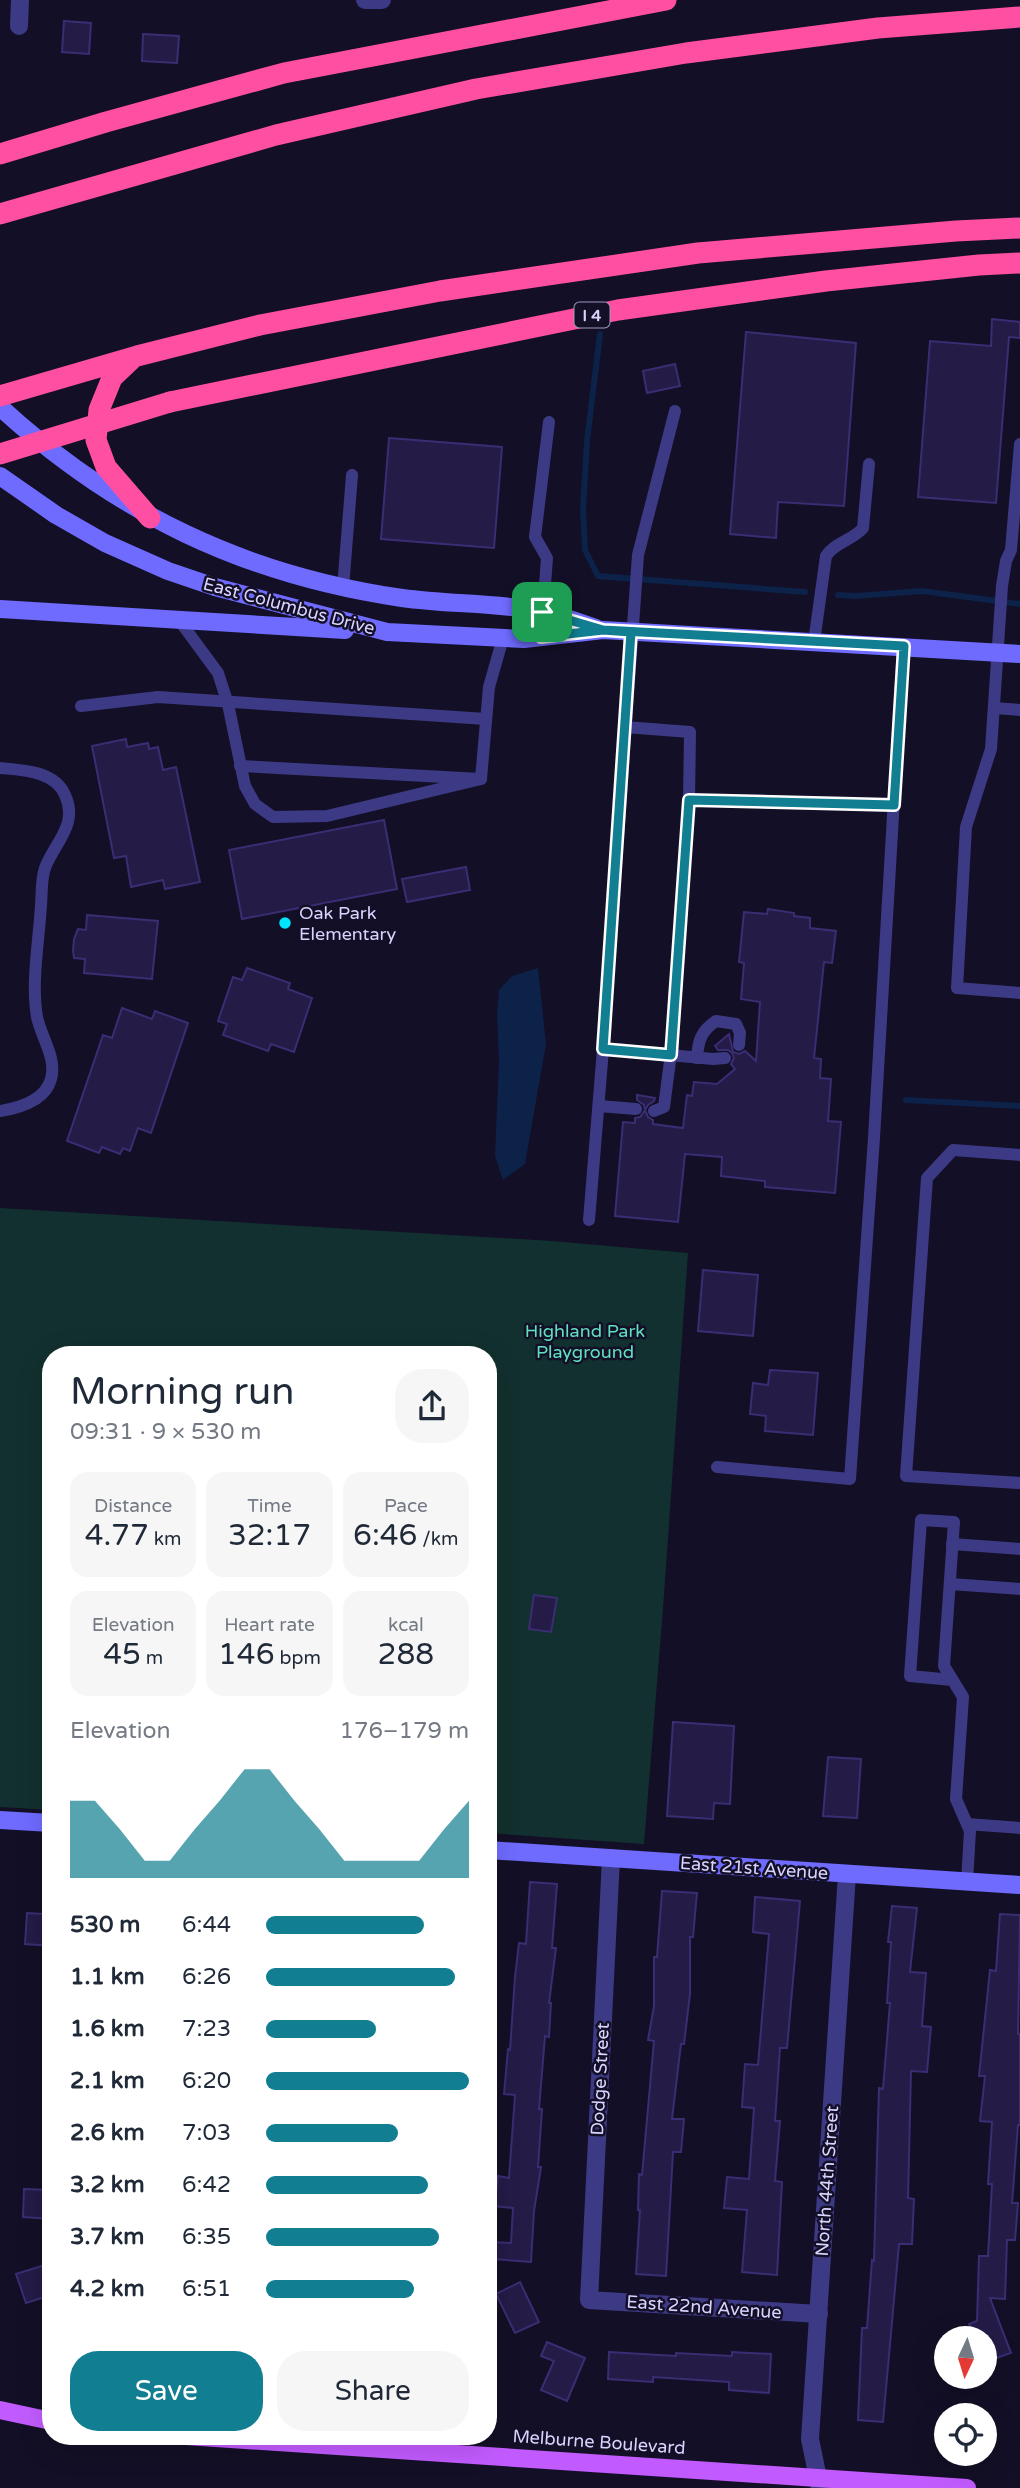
<!DOCTYPE html>
<html lang="en">
<head>
<meta charset="utf-8">
<style>
	:root { --surface:#fff; --page:#f6f6f7; --text:#1f2937; --muted:#747a83; --accent:#117e91 }
	body { margin:0; font-family:"Varela Round",sans-serif; background:var(--page); color:var(--text); height:100vh; display:flex; flex-direction:column; font-size:26px; white-space:nowrap }
	* { box-sizing:border-box; margin:0 }
	p { font-size:23px; color:var(--muted) }
	.icon { flex:none; width:38px; height:38px; fill:none; stroke:currentColor; stroke-width:2; stroke-linecap:round; stroke-linejoin:round }
	.map { position:relative; flex:1; overflow:hidden }
	.side { position:absolute; left:42px; top:1346px; width:455px; height:1099px; display:flex; flex-direction:column; background:var(--surface); border-radius:28px; box-shadow:0 7px 28px #0002 }
	.side>* { flex:none }
	.needle { width:46px; rotate:184deg }
	.buttons { position:absolute; left:934px; top:2326px; display:grid; gap:14px }
	.buttons a { display:grid; place-items:center; width:63px; height:63px; border-radius:50%; background:var(--surface); box-shadow:0 7px 28px #0002; font-size:35px }
	.pin { position:absolute; display:grid; place-items:center; width:60px; height:60px; color:#fff; margin:-30px; border-radius:14px; box-shadow:0 4px 10px #0006 }
	.round { display:grid; place-items:center; flex:none; width:74px; height:74px; border-radius:28px; background:var(--page) }
	.headline { display:flex; align-items:center; justify-content:space-between; height:119px; padding:0 28px }
	h1 { font-size:38px; font-weight:600; line-height:52px }
	.figures { display:grid; grid-template-columns:repeat(3,1fr); gap:10px; height:119px; padding:7px 28px }
	.figures div { display:grid; align-content:center; border-radius:18px; background:var(--page); text-align:center }
	.figures b { font-size:30px; font-weight:600 }
	.figures small { font-size:19px; font-weight:400 }
	.figures p { font-size:19px }
	.chart { height:196px; padding:14px 28px }
	.chart p { display:flex; justify-content:space-between }
	.chart svg { width:100%; height:126px; margin-top:7px; fill:var(--accent); opacity:.7 }
	.cta { display:flex; gap:14px; margin-top:auto; padding:14px 28px }
	.cta a { flex:1; height:80px; border-radius:28px; background:var(--accent); color:#fff; font-size:28px; font-weight:600; line-height:80px; text-align:center }
	.cta a+a { background:var(--page); color:var(--text) }
	ul { padding:0 28px; list-style:none; font-size:23px }
	li { display:grid; grid-template-columns:112px 84px 1fr; align-items:center; height:52px }
	li i { height:18px; border-radius:9px; background:var(--accent) }
	.map>svg:first-child { display:block }
	.green { fill:#12302f }
	.water { fill:#0c2248 }
	.lines { fill:none; stroke-linecap:round; stroke-linejoin:round }
	.stream { stroke:#0c2248; stroke-width:6 }
	.building { fill:#241b47; stroke:#3b2d73; stroke-width:2 }
	.lane { stroke:#3d3a85; stroke-width:12 }
	.street { stroke:#3d3a85; stroke-width:18 }
	.secondary { stroke:#6f6bff; stroke-width:18 }
	.primary { stroke:#c25bff; stroke-width:18 }
	.highway { stroke:#ff4fa3; stroke-width:21 }
	.highway-bridge { stroke:#ff4fa3; stroke-width:21 }
	.route-casing { stroke:#fff; stroke-width:14 }
	.route { stroke:#117e91; stroke-width:9 }
	.poi-dot { fill:#00e5ff; stroke:#130f26; stroke-width:2.5 }
	.labels { text-anchor:middle; stroke-width:5; stroke-linejoin:round; paint-order:stroke }
	.shield { fill:#130f26; stroke:#9e99be; stroke-width:2 }
	.shield-label { font-size:16px; font-weight:bold; fill:#d9d4ff }
	.street-label { font-size:18px; fill:#d9d4ff; stroke:#130f26 }
	.poi-label { font-size:18px; fill:#d9d4ff; stroke:#130f26; text-anchor:start }
	.park-label { font-size:18px; fill:#5fe0c0; stroke:#130f26 }
</style>
</head>
<body>
<div class="map">
<svg width="1020" height="2488" viewBox="0 0 1020 2488">
	<rect width="100%" height="100%" fill="#130f26"/>
	<path class="green" d="M0,1208L552,1241L688,1253L663,1609L644,1844L488,1833V1354H51V1810L0,1807Z"/>
	<path class="water" d="M538,968L546,1044L525,1164L503,1180L495,1156L499,1061L497,1015L499,990L512,976Z"/>
	<g class="lines">
		<g class="stream">
			<path d="M600,334L587,441L583,509L585,550L598,576L805,592"/>
			<path d="M838,595L856,596L922,591L1020,604"/>
			<path d="M906,1100L1020,1106"/>
		</g>
	</g>
	<g class="building">
		<path d="M64,21L91,23L89,54L62,52Z"/>
		<path d="M143,34L179,36L177,63L142,61Z"/>
		<path d="M992,319L1020,322V338L1009,337L996,503L918,497L930,341L991,346Z"/>
		<path d="M746,332L856,343L844,506L778,502L776,538L730,534Z"/>
		<path d="M675,364L680,386L647,393L643,371Z"/>
		<path d="M389,438L502,447L494,548L381,539Z"/>
		<path d="M126,739L127,747L148,743L149,749L158,747L163,770L176,767L200,882L165,889L163,880L131,887L126,856L114,858L92,746Z"/>
		<path d="M384,820L397,889L242,919L229,850Z"/>
		<path d="M466,867L470,890L407,902L402,879Z"/>
		<path d="M768,909L794,913V916L810,918V928L836,931L832,963L824,962L814,1058L821,1059L820,1078L831,1079L828,1121L841,1122L835,1193L765,1187V1181L721,1176L722,1157L685,1154L678,1222L615,1216L623,1122L635,1123V1118L640,1117L645,1110L644,1105L637,1100V1095L655,1098L654,1101L648,1105L645,1110L648,1117L653,1120V1124L683,1128L687,1095L692,1096L694,1082L717,1084L735,1069L731,1064L734,1058L732,1053L728,1050H718L715,1046L729,1034L733,1052L739,1054L745,1051L756,1061L760,1002L741,999L744,963L739,962L744,912L767,914Z"/>
		<path d="M87,915L158,921L152,979L84,973L85,959L74,958L73,950L74,939L78,929L86,930Z"/>
		<path d="M247,968L290,983L288,989L312,998L294,1052L271,1044L268,1051L223,1035L227,1024L218,1021L233,977L242,980Z"/>
		<path d="M122,1008L152,1019L155,1011L188,1023L151,1133L138,1128L130,1151L123,1148L120,1154L102,1147L99,1153L67,1141L103,1035L112,1038Z"/>
		<path d="M703,1270L758,1275L753,1336L698,1331Z"/>
		<path d="M770,1370L818,1373L813,1435L765,1431L766,1416L750,1414L753,1383L768,1385Z"/>
		<path d="M534,1595L557,1598L551,1632L529,1629Z"/>
		<path d="M673,1722L734,1726L730,1804L714,1803L713,1819L667,1816Z"/>
		<path d="M828,1757L861,1759L857,1818L823,1816Z"/>
		<path d="M530,1882L557,1884L552,1948H556L549,2003H551L549,2037L545,2036L539,2109H542L538,2167H541L534,2211L531,2262L493,2259L494,2242L511,2243L513,2208L494,2206L498,2176L509,2178L515,2095L504,2094L508,2049L510,2050L515,1977L519,1943L526,1944Z"/>
		<path d="M662,1891L697,1893L693,1937H690V1994L684,2044H681L672,2119H684L681,2152H673L666,2276L636,2274L640,2210H638L639,2174L642,2175L654,2041L648,2040L654,2006V1957H657Z"/>
		<path d="M755,1897L800,1901L787,2048H780L775,2121H780L775,2181L782,2182L777,2275L742,2272L747,2210L724,2208L727,2177L749,2179L754,2108L742,2107L745,2064L758,2065L769,1934L753,1932Z"/>
		<path d="M892,1906L917,1908L910,1972L926,1973L922,2026L931,2027L927,2072L911,2071L908,2198L914,2199L912,2244H899L883,2422L858,2420L862,2328H867L872,2260L874,2261L879,2088L883,2089L890,2003H887L891,1942H888Z"/>
		<path d="M27,1913L44,1914V1921H51V1946L25,1944Z"/>
		<path d="M1000,1914L1020,1915L1018,2034H1020V2125H1018L1012,2203H1018L1015,2240H1007L1005,2299L990,2298L1011,2353L985,2362V2338H974L969,2324L977,2321L979,2256H988L992,2184H988L992,2122L980,2121L985,2076H979L990,1970L996,1971Z"/>
		<path d="M24,2189L51,2190V2219L23,2217Z"/>
		<path d="M51,2263V2295L26,2303L16,2274Z"/>
		<path d="M520,2282L539,2322L515,2333L496,2294Z"/>
		<path d="M547,2342L585,2358L567,2401L541,2390L554,2361L541,2356Z"/>
		<path d="M609,2352L676,2356V2353L732,2356V2352L771,2354L769,2393L729,2390V2382L653,2377V2382L608,2379Z"/>
	</g>
	<g class="lines">
		<g class="lane">
			<path d="M675,411L638,555L603,1049L713,1059L725,1058"/>
			<path d="M1020,444L1011,550L1006,561L1002,586L991,749L966,827L957,988L1020,993"/>
			<path d="M343,588L352,475"/>
			<path d="M179,620L218,673L228,704L245,786L255,804L273,817L327,816L481,779"/>
			<path d="M541,637L547,558L535,537L549,422"/>
			<path d="M814,642L826,556C834,543 853,540 863,528L869,464"/>
			<path d="M81,706L158,697L486,719"/>
			<path d="M994,708L1020,710"/>
			<path d="M625,727L690,732L689,800"/>
			<path d="M240,766L481,779L489,687L503,638"/>
			<path d="M0,768C23,770 55,771 65,795C79,825 54,843 45,868C41,879 42,894 41,905C39,941 31,982 37,1017C41,1037 57,1058 51,1079C45,1101 19,1108 0,1111"/>
			<path d="M697,1058C698,1041 701,1031 716,1021L736,1024L740,1033L739,1045"/>
			<path d="M599,1106L636,1109"/>
			<path d="M654,1111L664,1107L673,1038L689,800L894,805"/>
			<path d="M1020,1155L953,1150L927,1178L906,1476L1020,1483"/>
			<path d="M589,1220L603,1049"/>
			<path d="M717,1467L850,1479L874,1138L903,646"/>
			<path d="M952,1544L1020,1549"/>
			<path d="M950,1584L1020,1589"/>
			<path d="M952,1680L910,1676L921,1520L954,1522L944,1666L963,1697L956,1799L970,1831L967,1882"/>
			<path d="M967,1824L1020,1828"/>
		</g>
		<g class="street">
			<path d="M365,0H382"/>
			<path d="M19,26L20,0"/>
			<path d="M611,1858L589,2300L819,2314"/>
			<path d="M820,2488L810,2439L847,1874"/>
		</g>
		<g class="secondary">
			<path d="M0,407C117,514 245,575 402,598C446,604 491,603 535,610C556,613 576,622 596,628"/>
			<path d="M0,476L56,515L105,543L168,571L215,587L387,632L524,639L603,630L1020,654"/>
			<path d="M0,609L345,630"/>
			<path d="M0,1820L51,1823"/>
			<path d="M488,1850L1020,1885"/>
		</g>
		<g class="primary">
			<path d="M0,2410L51,2421"/>
			<path d="M186,2436L967,2488"/>
		</g>
		<g class="highway">
			<path d="M0,154L106,122L284,73L666,0"/>
			<path d="M0,214L276,135L476,89L686,53L878,28L1020,17"/>
			<path d="M131,360L112,378L99,410L96,440L106,467L150,518"/>
			<path d="M0,396L137,356L260,325L440,291L698,253L956,231L1020,228"/>
			<path d="M170,402L618,310L826,281L979,265L1020,263"/>
		</g>
		<path class="highway-bridge" d="M0,454L170,402"/>
	</g>
	<g class="lines">
		<defs>
			<path id="route" d="M542,612L603,630L631,632L603,1049L671,1055L689,800L894,805L904,646L603,630L541,637L542,612"/>
		</defs>
		<use href="#route" class="route-casing"/>
		<use href="#route" class="route"/>
	</g>
	<circle class="poi-dot" cx="285" cy="923" r="7"/>
	<g class="labels">
		<rect class="shield" x="574.5" y="302.5" width="35" height="25" rx="5"/>
		<g class="shield-label">
			<text x="592" y="321">I 4</text>
		</g>
		<g class="street-label">
			<text transform="translate(289 606) rotate(15)" y="6">East Columbus Drive</text>
			<text transform="translate(754 1868) rotate(4)" y="6">East 21st Avenue</text>
			<text transform="translate(600 2079) rotate(-87)" y="6">Dodge Street</text>
			<text transform="translate(827 2181) rotate(-86)" y="6">North 44th Street</text>
			<text transform="translate(704 2307) rotate(4)" y="6">East 22nd Avenue</text>
			<text transform="translate(599 2442) rotate(4)" y="6">Melburne Boulevard</text>
		</g>
		<g class="poi-label">
			<text x="299" y="919">Oak Park<tspan x="299" dy="21">Elementary</tspan></text>
		</g>
		<g class="park-label">
			<text x="585" y="1337">Highland Park<tspan x="585" dy="21">Playground</tspan></text>
		</g>
	</g>
</svg>
<div class="buttons">
<a><svg class="needle" viewBox="-14 -14 28 28"><path d="M0-13l5 13h-10z" fill="#e53935"/><path d="M0 13l5-13h-10z" fill="#747a83"/></svg></a>
<a><svg class="icon" aria-label="locate" viewBox="0 0 24 24"><circle cx="12" cy="12" r="6"/><path d="M12 2v4M12 18v4M2 12h4M18 12h4"/></svg></a>
</div>
<div class="pin" style="left:542px;top:612px;background:#1e9e55"><svg class="icon" aria-label="arrive" viewBox="0 0 24 24"><path d="M6 21V4h12l-3 4 3 4H6"/></svg></div>
<section class="side">
<div class="headline"><div><h1>Morning run</h1><p>09:31 · 9 × 530 m</p></div><a class="round"><svg class="icon" aria-label="share" viewBox="0 0 24 24"><path d="M12 15V3M7 8l5-5 5 5M5 13v7h14v-7"/></svg></a></div>
<div class="figures">
<div><p>Distance</p><b>4.77<small> km</small></b></div>
<div><p>Time</p><b>32:17</b></div>
<div><p>Pace</p><b>6:46<small> /km</small></b></div>
</div>
<div class="figures">
<div><p>Elevation</p><b>45<small> m</small></b></div>
<div><p>Heart rate</p><b>146<small> bpm</small></b></div>
<div><p>kcal</p><b>288</b></div>
</div>
<div class="chart"><p><span>Elevation</span>176–179 m</p>
<svg viewBox="0 0 160 44" preserveAspectRatio="none"><path d="M0 44V17L10 17L20 27L30 38L40 38L50 27L60 17L70 6L80 6L90 17L100 27L110 38L120 38L130 38L140 38L150 27L160 17V44z"/></svg>
</div>
<ul>
<li><b>530 m</b>6:44<i style="width:78%"></i></li>
<li><b>1.1 km</b>6:26<i style="width:93%"></i></li>
<li><b>1.6 km</b>7:23<i style="width:54%"></i></li>
<li><b>2.1 km</b>6:20<i style="width:100%"></i></li>
<li><b>2.6 km</b>7:03<i style="width:65%"></i></li>
<li><b>3.2 km</b>6:42<i style="width:80%"></i></li>
<li><b>3.7 km</b>6:35<i style="width:85%"></i></li>
<li><b>4.2 km</b>6:51<i style="width:73%"></i></li>
</ul>
<div class="cta"><a>Save</a><a>Share</a></div>
</section>
</div>
</body>
</html>
